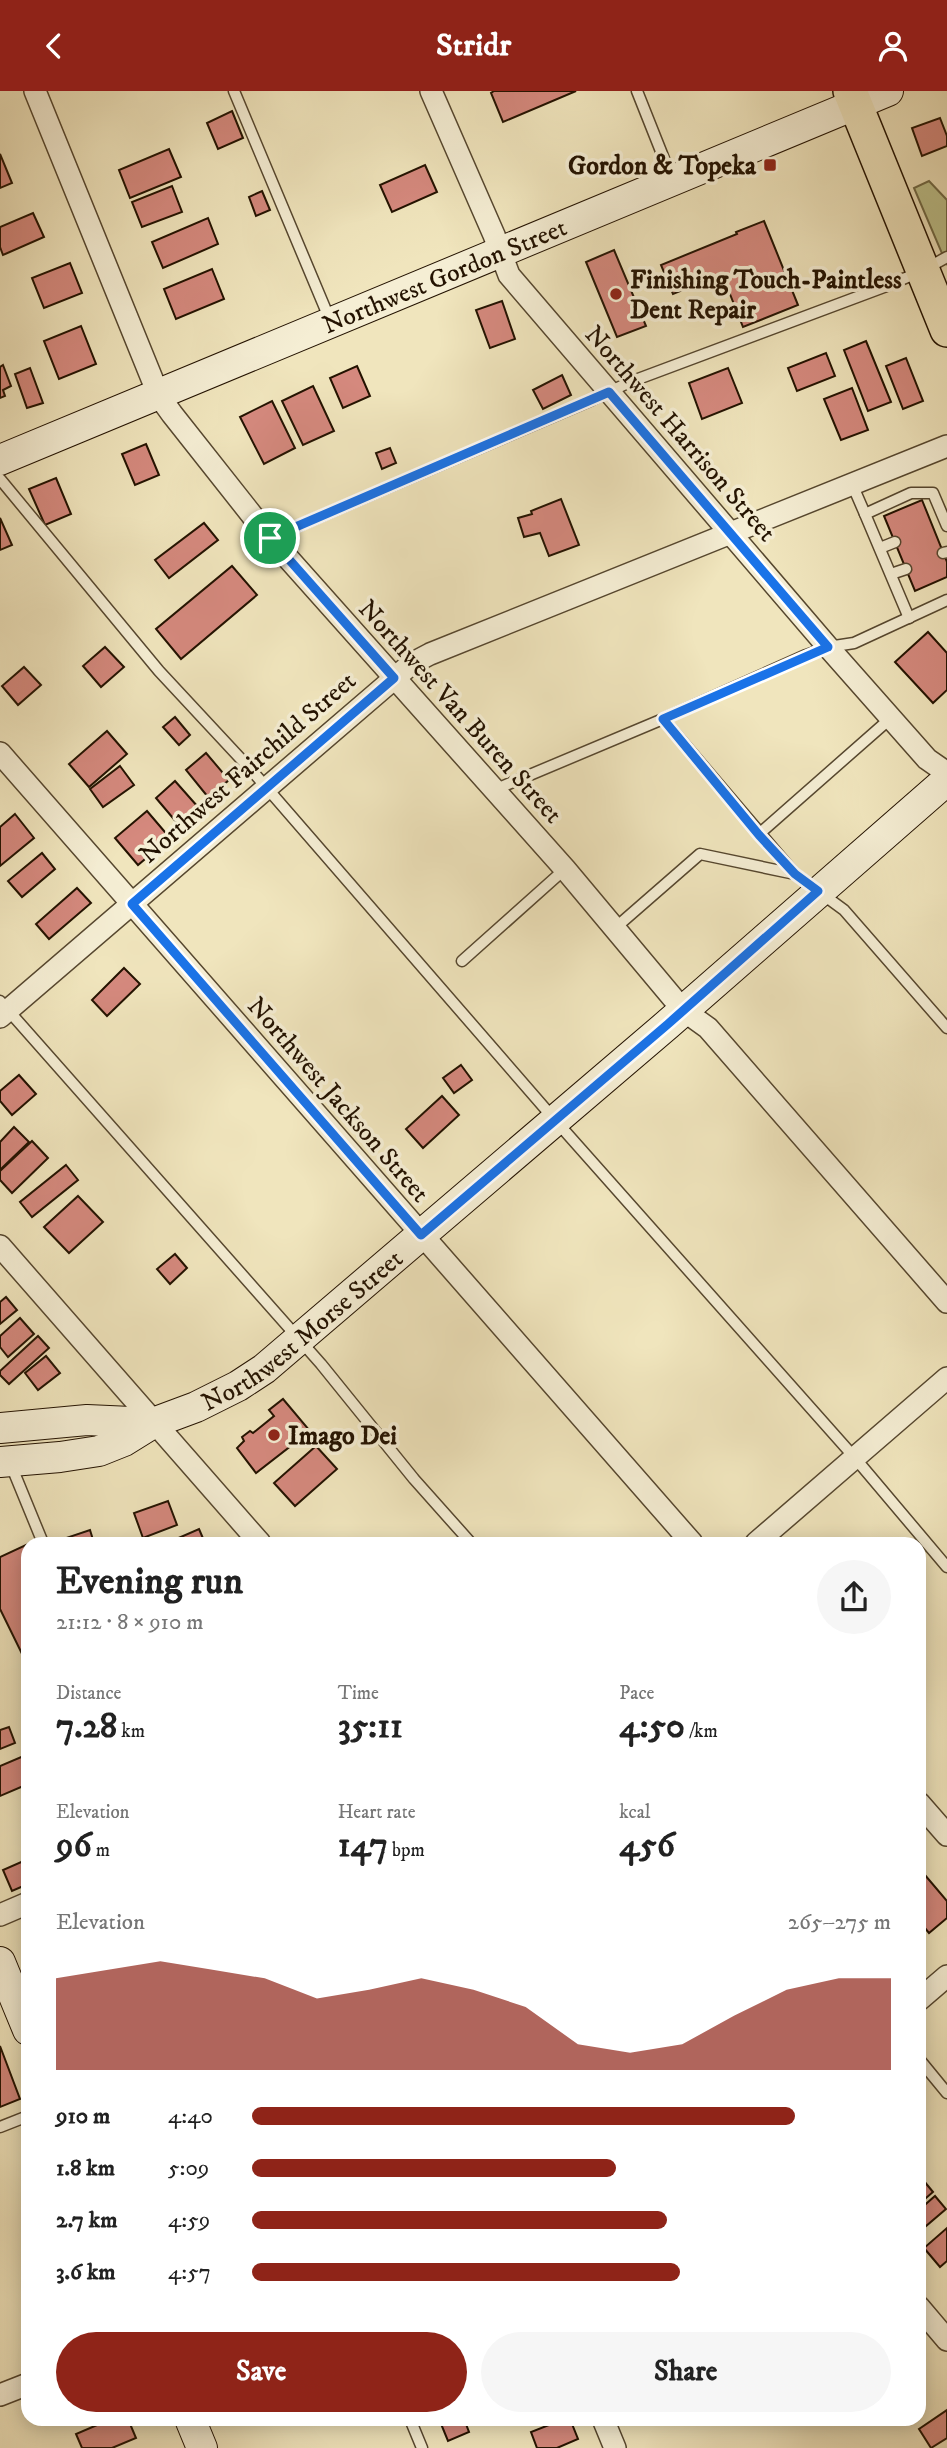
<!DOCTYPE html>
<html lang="en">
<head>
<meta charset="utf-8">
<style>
	:root { --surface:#fff; --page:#f6f6f6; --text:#222; --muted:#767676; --accent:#8f2418 }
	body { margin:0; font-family:"IM FELL DW Pica",serif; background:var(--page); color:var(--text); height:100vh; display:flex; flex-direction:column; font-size:26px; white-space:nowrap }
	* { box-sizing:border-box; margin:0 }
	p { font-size:23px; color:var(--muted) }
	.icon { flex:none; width:38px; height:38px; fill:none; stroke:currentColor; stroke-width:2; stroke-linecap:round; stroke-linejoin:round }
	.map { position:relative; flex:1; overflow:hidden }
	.sheet { position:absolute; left:21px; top:1446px; width:905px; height:889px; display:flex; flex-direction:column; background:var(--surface); border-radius:21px; box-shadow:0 4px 18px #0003 }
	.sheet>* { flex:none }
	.pin { position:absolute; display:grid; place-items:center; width:60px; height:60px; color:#fff; margin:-30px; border:4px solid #fff; border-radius:50%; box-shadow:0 2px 7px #0007 }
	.round { display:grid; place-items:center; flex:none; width:74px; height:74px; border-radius:37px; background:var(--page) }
	.overview { display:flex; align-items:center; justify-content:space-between; height:119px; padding:0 35px }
	h1 { font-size:38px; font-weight:800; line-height:52px }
	.stats { display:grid; grid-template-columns:repeat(3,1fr); gap:10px; height:119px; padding:7px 35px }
	.stats div { display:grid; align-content:center }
	.stats b { font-size:35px; font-weight:800 }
	.stats small { font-size:19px; font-weight:400 }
	.stats p { font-size:19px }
	.chart { height:196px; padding:14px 35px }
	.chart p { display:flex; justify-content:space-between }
	.chart svg { width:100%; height:126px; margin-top:7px; fill:var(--accent); opacity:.7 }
	.primary-button { display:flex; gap:14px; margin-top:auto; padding:14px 35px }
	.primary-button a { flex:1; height:80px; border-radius:42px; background:var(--accent); color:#fff; font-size:28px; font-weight:800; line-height:80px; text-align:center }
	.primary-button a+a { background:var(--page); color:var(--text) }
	ul { padding:0 35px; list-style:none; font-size:23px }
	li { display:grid; grid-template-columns:112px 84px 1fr; align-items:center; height:52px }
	li i { height:18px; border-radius:9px; background:var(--accent) }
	header { display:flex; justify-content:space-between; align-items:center; height:91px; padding:0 35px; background:var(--accent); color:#fff; font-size:32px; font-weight:800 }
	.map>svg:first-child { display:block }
	.green { fill:#bec38d; stroke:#706a46; stroke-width:2 }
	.building { fill:#d5897e; stroke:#231200; stroke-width:2 }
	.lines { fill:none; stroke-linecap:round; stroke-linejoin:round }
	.lane-casing { stroke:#56472f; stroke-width:13 }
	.street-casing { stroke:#56472f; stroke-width:24 }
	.secondary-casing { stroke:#231200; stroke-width:32 }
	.primary-casing { stroke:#231200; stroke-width:36 }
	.lane { stroke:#f5eed4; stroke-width:10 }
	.street { stroke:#f5eed4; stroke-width:21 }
	.secondary { stroke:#f5eed4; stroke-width:30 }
	.primary { stroke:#f0e5bd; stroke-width:33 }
	.route-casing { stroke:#fff; stroke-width:14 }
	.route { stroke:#1a73e8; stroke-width:9 }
	.poi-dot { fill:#8f2418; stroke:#f5eed4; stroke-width:2.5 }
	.labels { text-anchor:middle; stroke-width:7; stroke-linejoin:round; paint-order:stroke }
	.poi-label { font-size:26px; font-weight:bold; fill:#231200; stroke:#f5eed4; text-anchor:start }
	.street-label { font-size:26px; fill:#231200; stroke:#f5eed4 }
</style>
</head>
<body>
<header><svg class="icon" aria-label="back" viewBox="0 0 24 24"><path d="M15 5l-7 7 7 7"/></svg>Stridr<svg class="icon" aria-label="person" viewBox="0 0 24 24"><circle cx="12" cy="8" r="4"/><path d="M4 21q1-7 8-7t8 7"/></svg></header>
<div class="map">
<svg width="947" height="2357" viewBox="0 0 947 2357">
	<rect width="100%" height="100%" fill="#f0e5bd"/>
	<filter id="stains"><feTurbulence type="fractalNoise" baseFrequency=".00286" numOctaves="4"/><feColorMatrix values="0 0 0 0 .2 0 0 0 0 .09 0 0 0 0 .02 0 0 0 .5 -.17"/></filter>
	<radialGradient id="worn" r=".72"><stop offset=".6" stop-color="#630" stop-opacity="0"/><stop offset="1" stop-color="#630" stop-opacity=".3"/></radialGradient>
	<path class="green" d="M929,90L947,109V174L914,97Z"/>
	<g class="building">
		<path d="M576,0L503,31L491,2L494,0Z"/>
		<path d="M232,20L243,47L218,58L207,32Z"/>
		<path d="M940,27L947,45V55L922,65L912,37Z"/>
		<path d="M169,58L181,86L130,107L119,79Z"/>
		<path d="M0,63L12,92L0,97Z"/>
		<path d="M425,74L437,101L392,121L380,94Z"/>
		<path d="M172,95L182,121L142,136L132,111Z"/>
		<path d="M262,100L270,119L256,125L249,106Z"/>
		<path d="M33,122L44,146L3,164L0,156V136Z"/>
		<path d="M208,127L218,153L163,177L152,151Z"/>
		<path d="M764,130L798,214L743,236L722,183L673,203L661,174L737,143L736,141Z"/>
		<path d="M614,159L646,235L617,246L586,171Z"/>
		<path d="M70,172L82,202L44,217L32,187Z"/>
		<path d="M212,178L224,208L176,228L164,198Z"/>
		<path d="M502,210L515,248L490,257L476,219Z"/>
		<path d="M81,235L96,273L59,288L44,250Z"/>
		<path d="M866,250L891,311L868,320L844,259Z"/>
		<path d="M826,262L835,285L797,300L788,277Z"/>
		<path d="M906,267L923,310L903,318L886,275Z"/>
		<path d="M3,274L11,295L3,299L5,305L0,307V276Z"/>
		<path d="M357,275L370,305L343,317L330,287Z"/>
		<path d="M30,277L43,312L27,317L15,283Z"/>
		<path d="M728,277L742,312L702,328L689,292Z"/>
		<path d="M562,284L571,304L543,318L533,299Z"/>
		<path d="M313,295L334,340L303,354L282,310Z"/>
		<path d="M852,297L868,339L841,349L824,308Z"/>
		<path d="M272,310L295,357L264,373L240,326Z"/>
		<path d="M146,353L159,384L135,394L122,363Z"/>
		<path d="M390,357L396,372L382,378L376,362Z"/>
		<path d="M56,387L71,423L45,434L29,398Z"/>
		<path d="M561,408L579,454L549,465L540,442L524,446L518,427L532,423L531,420Z"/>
		<path d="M922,409L947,471V486L915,500L884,425Z"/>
		<path d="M0,427L12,454L0,459Z"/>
		<path d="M204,432L218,449L169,487L155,469Z"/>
		<path d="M232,475L257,504L181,568L156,538Z"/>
		<path d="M928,541L947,562V599L933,612L895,571Z"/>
		<path d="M105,556L124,576L101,596L83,575Z"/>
		<path d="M24,576L41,594L18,614L2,595Z"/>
		<path d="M175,626L190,644L179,654L163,636Z"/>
		<path d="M107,640L127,663L89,696L69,673Z"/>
		<path d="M206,662L229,689L208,706L186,679Z"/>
		<path d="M120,675L134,694L103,716L90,698Z"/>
		<path d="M175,690L198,716L178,733L156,707Z"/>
		<path d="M147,720L170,747L138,774L115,747Z"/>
		<path d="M15,723L34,747L0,775V736Z"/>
		<path d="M42,762L55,778L22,806L8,790Z"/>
		<path d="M77,797L91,812L49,848L36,833Z"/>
		<path d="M124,877L140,893L107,925L92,909Z"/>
		<path d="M461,974L472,989L454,1002L443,987Z"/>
		<path d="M19,984L36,1003L12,1024L0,1010V1000Z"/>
		<path d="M442,1005L459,1024L423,1057L406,1038Z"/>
		<path d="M14,1036L29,1051L0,1079V1051Z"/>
		<path d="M32,1050L48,1067L12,1102L0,1089V1080Z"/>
		<path d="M66,1074L78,1089L32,1126L20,1111Z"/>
		<path d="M78,1105L103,1131L69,1162L44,1136Z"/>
		<path d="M175,1163L187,1177L170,1193L157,1178Z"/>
		<path d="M6,1206L17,1219L0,1233V1211Z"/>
		<path d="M20,1227L34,1243L8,1266L0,1256V1245Z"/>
		<path d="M38,1245L49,1257L9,1293L0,1284V1280Z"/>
		<path d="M46,1265L60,1282L38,1299L25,1282Z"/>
		<path d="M283,1308L310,1340L256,1382L237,1357L244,1350L242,1346L250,1340L253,1342L274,1325L269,1319Z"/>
		<path d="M316,1355L337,1378L295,1415L274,1392Z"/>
		<path d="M168,1410L177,1434L143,1447L134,1422Z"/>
		<path d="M199,1438L205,1452H167Z"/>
		<path d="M90,1439L94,1452H68L66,1447Z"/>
		<path d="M28,1453V1575L0,1518V1466Z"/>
		<path d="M9,1636L15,1652L0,1658V1639Z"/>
		<path d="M26,1664L28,1693L0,1705V1675Z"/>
		<path d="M28,1768V1793L12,1800L3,1779Z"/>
		<path d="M919,1777L947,1810V1827L929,1842L919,1830Z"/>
		<path d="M0,1955L20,2008L0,2016Z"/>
		<path d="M919,2084L933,2101L919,2113Z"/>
		<path d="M935,2105L946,2118L919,2141V2119Z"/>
		<path d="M947,2137V2170L940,2176L924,2157Z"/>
		<path d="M947,2319V2347L931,2357L919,2338Z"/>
		<path d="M111,2328H128L136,2347L112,2357H82L76,2343Z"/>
		<path d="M439,2328H464L469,2341L448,2350Z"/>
		<path d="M564,2328H570L578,2348L557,2357H537L531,2341Z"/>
	</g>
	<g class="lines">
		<defs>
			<g id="lane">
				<path d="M234,0L330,229"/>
				<path d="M637,0L672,88"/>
				<path d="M0,388L159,580L253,681L555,1029L855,1367L947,1476"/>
				<path d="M852,393L865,423"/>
				<path d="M270,447L592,309L630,291L884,196L922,180L947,166"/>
				<path d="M880,457L895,451"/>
				<path d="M943,462L947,461"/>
				<path d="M891,483L906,478"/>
				<path d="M947,509L854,552L828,556L806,564L663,628L795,783L844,819L947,937"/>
				<path d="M909,527L865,423L911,402H933L947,435"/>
				<path d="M494,699L663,628"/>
				<path d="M759,743L892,626"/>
				<path d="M614,838L700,763L795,783"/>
				<path d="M462,870L565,778"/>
				<path d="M0,910L321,1273L414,1388L471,1452"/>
				<path d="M11,1374L43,1452"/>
				<path d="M919,1968L947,2002"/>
				<path d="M0,2036L28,2025"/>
				<path d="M410,2328L422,2357"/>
			</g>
			<g id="street">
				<path d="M35,0L159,305L172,323L270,447L565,778L683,919L708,937L947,1211"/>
				<path d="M431,0L494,144L509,184L828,556L927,668L947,682"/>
				<path d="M0,662L692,1452"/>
				<path d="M0,926L411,573L430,563L947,355"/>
				<path d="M0,1155L260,1452"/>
				<path d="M756,1452L947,1287"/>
				<path d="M919,1712L947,1744"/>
				<path d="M0,1824L28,1812"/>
				<path d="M919,1909L947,1885"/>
				<path d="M919,2216L947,2249"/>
				<path d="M0,2304L28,2293"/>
				<path d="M603,2328L615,2357"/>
			</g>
			<g id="secondary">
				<path id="s1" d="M0,369L888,0"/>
				<path d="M0,1337L87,1329L153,1332"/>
				<path id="s2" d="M0,1371L60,1366L99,1360L124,1350L153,1332L196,1316L238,1295L264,1278L668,933L947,689"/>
				<path d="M0,1871L28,1939"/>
				<path d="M190,2328L202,2357"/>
			</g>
			<path id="primary" d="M850,0L947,239"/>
		</defs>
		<use href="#lane" class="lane-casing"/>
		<use href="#street" class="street-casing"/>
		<use href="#secondary" class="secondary-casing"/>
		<use href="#primary" class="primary-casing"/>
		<use href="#lane" class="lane"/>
		<use href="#street" class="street"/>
		<use href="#secondary" class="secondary"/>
		<use href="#primary" class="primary"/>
	</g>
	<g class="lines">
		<defs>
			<path id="route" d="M609,301L828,556L663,628L759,744L795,783L818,800L668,933L421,1144L132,813L394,587L270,447Z"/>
		</defs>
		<use href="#route" class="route-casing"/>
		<use href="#route" class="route"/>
	</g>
	<g class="poi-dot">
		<rect x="763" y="67" width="14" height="14" rx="3.5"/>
		<circle cx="616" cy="203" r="7"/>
		<circle cx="274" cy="1344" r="7"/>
	</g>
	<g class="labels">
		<g class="poi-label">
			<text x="756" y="83" text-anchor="end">Gordon &amp; Topeka</text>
			<text x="630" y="197">Finishing Touch-Paintless<tspan x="630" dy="30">Dent Repair</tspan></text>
			<text x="288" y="1353">Imago Dei</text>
		</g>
		<g class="street-label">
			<text dy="9" stroke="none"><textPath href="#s1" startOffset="481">Northwest Gordon Street</textPath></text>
			<text transform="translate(681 342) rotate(49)" y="9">Northwest Harrison Street</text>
			<text transform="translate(461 620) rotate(48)" y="9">Northwest Van Buren Street</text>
			<text transform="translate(247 676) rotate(-41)" y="9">Northwest Fairchild Street</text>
			<text transform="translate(339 1008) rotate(49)" y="9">Northwest Jackson Street</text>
			<text dy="9" stroke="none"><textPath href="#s2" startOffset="338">Northwest Morse Street</textPath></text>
		</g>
	</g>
	<rect width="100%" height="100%" filter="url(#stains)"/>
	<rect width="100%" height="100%" fill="url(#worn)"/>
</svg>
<div class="pin" style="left:270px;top:447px;background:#1e9e55"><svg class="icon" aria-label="arrive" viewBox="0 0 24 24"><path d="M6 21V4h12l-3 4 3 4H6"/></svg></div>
<section class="sheet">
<div class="overview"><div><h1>Evening run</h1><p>21:12 · 8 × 910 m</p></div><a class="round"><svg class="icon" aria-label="share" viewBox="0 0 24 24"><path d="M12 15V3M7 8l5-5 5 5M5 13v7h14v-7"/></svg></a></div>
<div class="stats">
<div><p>Distance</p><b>7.28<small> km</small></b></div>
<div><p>Time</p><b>35:11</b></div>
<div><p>Pace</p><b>4:50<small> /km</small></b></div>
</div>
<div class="stats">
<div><p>Elevation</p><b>96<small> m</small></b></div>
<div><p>Heart rate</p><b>147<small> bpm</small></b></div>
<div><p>kcal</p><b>456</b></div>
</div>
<div class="chart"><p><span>Elevation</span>265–275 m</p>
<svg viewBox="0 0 160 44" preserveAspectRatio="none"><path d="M0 44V12L10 9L20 6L30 9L40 12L50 19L60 16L70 12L80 16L90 22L100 35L110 38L120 35L130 25L140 16L150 12L160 12V44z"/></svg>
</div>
<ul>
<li><b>910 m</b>4:40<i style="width:85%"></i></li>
<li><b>1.8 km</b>5:09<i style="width:57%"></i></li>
<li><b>2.7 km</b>4:59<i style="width:65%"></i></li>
<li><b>3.6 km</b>4:57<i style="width:67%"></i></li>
</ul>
<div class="primary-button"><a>Save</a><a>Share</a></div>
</section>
</div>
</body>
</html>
